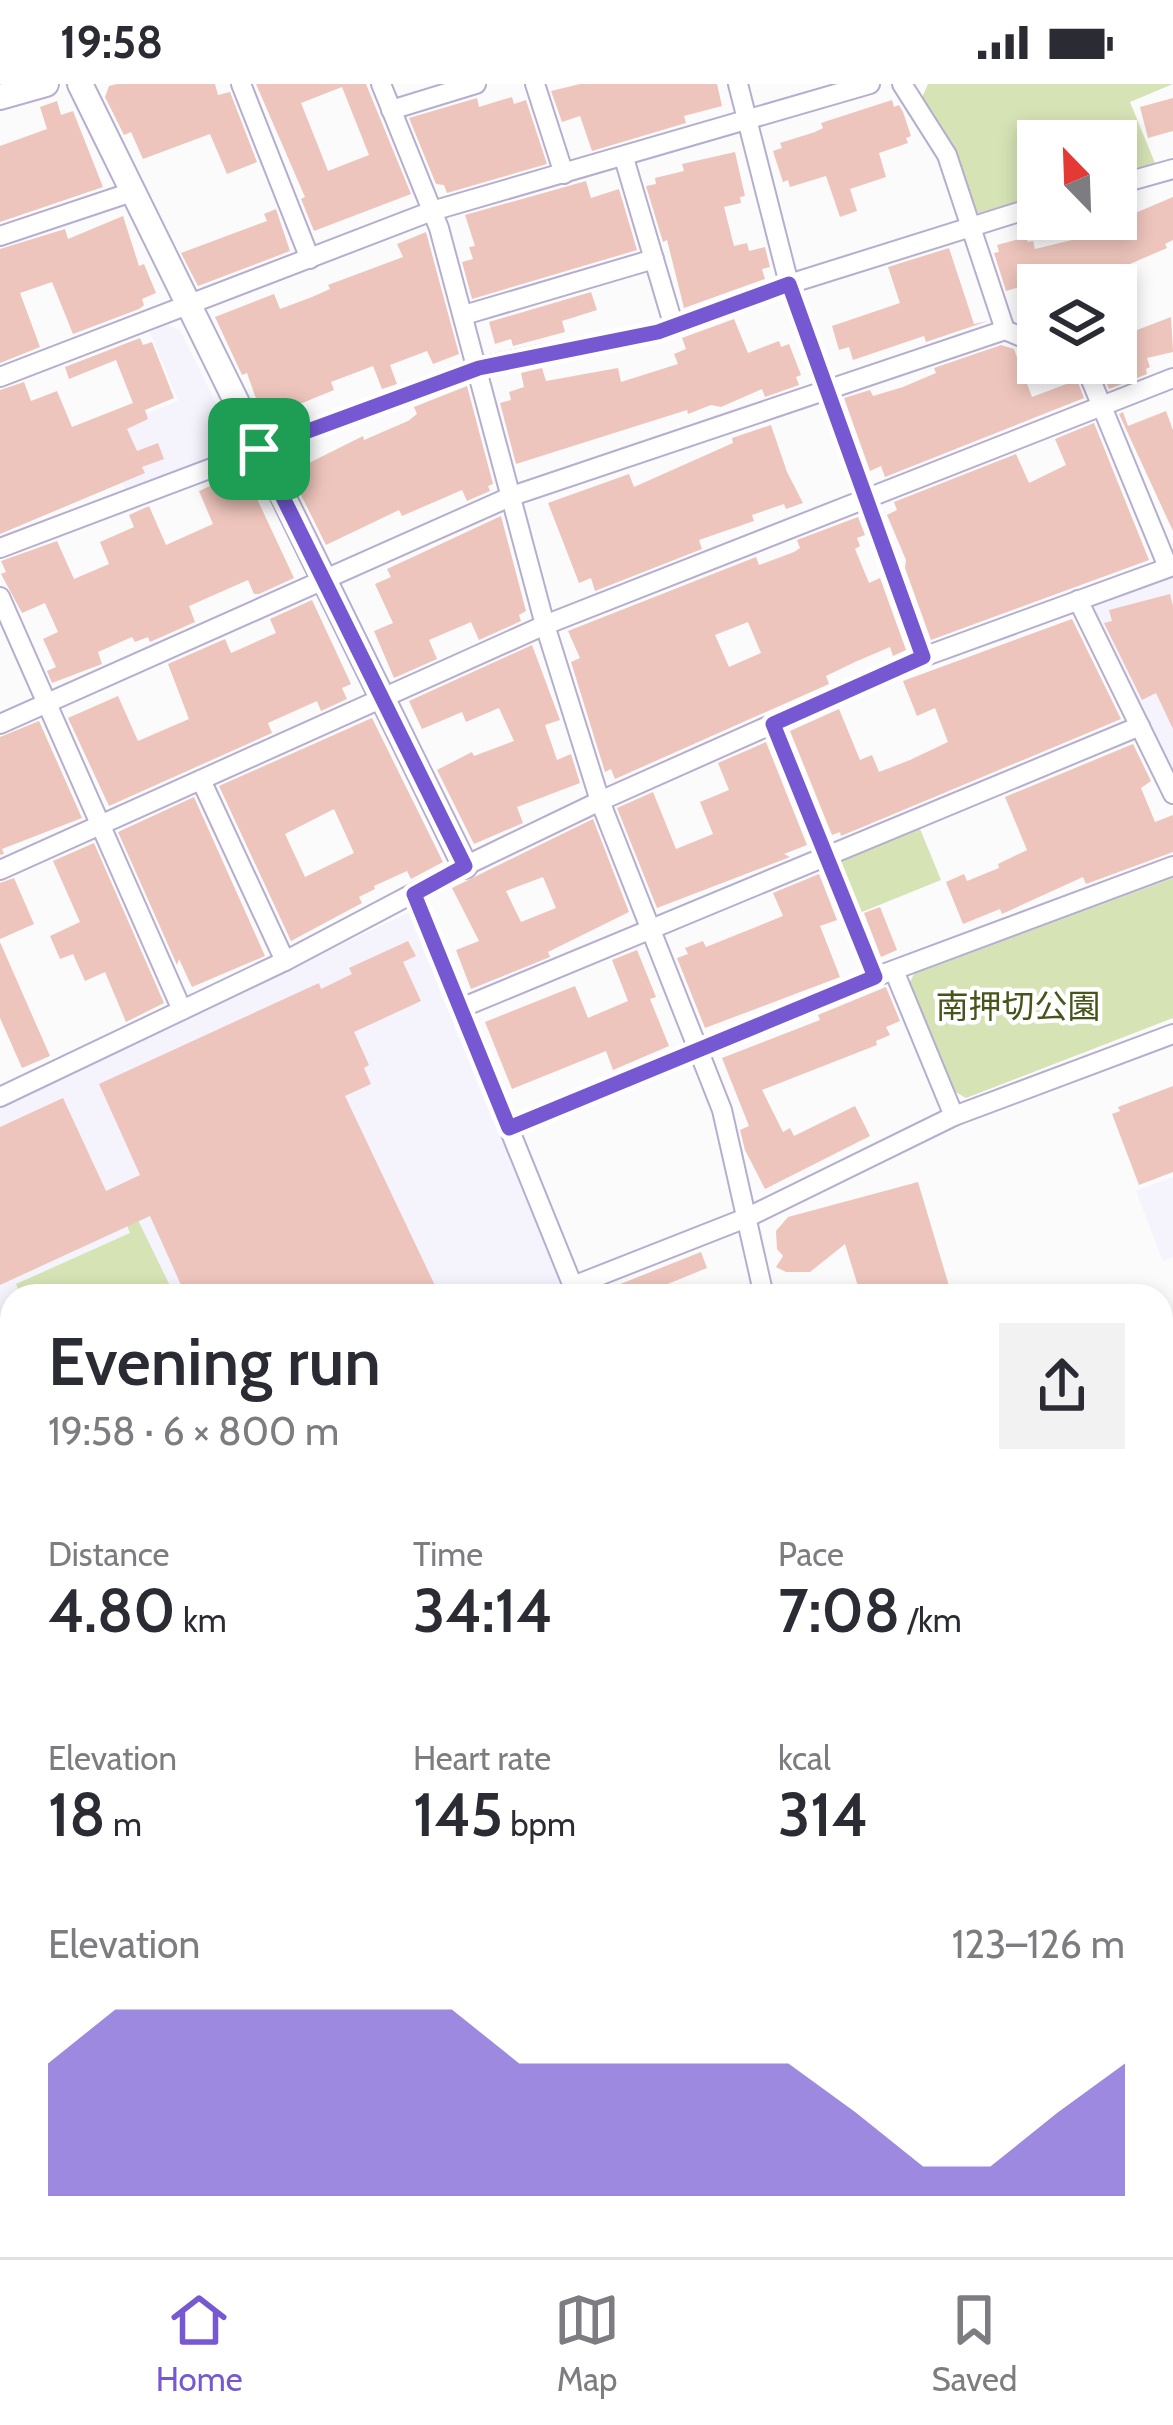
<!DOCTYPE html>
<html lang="en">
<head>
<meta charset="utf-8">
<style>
	:root { --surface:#fff; --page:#f2f2f3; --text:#2b2b33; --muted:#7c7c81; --line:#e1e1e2; --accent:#7558d2 }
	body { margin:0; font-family:Cabin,"Noto Sans JP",sans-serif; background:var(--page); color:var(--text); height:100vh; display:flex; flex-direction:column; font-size:45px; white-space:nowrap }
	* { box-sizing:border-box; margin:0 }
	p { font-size:39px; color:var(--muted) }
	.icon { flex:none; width:66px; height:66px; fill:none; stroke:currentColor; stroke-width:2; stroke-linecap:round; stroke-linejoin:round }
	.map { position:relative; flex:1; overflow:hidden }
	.drawer { position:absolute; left:0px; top:1200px; width:1173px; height:975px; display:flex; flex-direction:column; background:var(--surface); border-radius:36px 36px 0 0; box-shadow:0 6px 18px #0003 }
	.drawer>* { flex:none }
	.needle { width:78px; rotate:337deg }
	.controls { position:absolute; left:1017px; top:36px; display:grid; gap:24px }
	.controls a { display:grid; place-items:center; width:120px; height:120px; border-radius:0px; background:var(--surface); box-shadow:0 6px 18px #0003; font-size:60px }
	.pin { position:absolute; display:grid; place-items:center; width:102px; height:102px; color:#fff; margin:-51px; border-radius:24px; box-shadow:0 6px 18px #0006 }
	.round { display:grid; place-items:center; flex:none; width:126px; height:126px; border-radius:0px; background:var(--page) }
	.summary { display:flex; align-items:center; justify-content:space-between; height:204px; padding:0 48px }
	h1 { font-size:66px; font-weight:600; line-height:90px }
	.figures { display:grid; grid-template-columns:repeat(3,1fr); gap:18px; height:204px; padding:12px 48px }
	.figures div { display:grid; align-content:center }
	.figures b { font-size:60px; font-weight:600 }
	.figures small { font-size:33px; font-weight:400 }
	.figures p { font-size:33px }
	.chart { height:336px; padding:24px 48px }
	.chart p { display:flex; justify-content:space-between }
	.chart svg { width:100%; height:216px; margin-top:12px; fill:var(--accent); opacity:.7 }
	.status { display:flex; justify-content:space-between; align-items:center; height:84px; padding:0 60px; background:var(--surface); direction:ltr }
	.status svg { height:33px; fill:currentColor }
	.tab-bar { display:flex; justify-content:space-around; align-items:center; height:168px; border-top:3px solid var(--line); background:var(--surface); font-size:33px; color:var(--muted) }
	.tab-bar a { display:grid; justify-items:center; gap:6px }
	.tab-bar .selected { color:var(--accent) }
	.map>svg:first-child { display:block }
	.built { fill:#f5f3fc }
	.green { fill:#d5e3b5 }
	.building { fill:#edc5bc; fill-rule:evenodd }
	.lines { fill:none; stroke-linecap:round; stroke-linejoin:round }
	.minor-casing { stroke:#b6aecf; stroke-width:22 }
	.tertiary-casing { stroke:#b6aecf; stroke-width:28 }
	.minor { stroke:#fff; stroke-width:18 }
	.tertiary { stroke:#fff; stroke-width:24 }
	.rail { stroke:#413d47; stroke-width:6 }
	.route-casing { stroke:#fff; stroke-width:24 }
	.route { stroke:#7558d2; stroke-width:15 }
	.labels { text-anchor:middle; stroke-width:9; stroke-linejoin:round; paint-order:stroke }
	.park-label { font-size:33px; fill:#47551a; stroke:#fff }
</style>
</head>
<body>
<div class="status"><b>19:58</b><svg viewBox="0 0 49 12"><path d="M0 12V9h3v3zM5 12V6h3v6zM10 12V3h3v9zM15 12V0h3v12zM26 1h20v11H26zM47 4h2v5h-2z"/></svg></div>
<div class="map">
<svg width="1173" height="2173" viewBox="0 0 1173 2173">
	<rect width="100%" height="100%" fill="#fbfbfb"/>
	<g class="built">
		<path d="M168,241L180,246L238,364L126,407L103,347L178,317L150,248Z"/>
		<path d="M1173,488V697L1090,527L1099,515Z"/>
		<path d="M408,829L414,834L566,1212H12V1578L6,1587L0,1584V1021Z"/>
		<path d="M1173,1093V1173L1163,1177L1136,1107Z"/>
		<path d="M1173,1412V2055L1161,2049V1416Z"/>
		<path d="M0,1782L12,1788V2017L0,2011Z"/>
		<path d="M293,2163H774L792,2173H312Z"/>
	</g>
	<g class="green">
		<path d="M928,0H1173L1130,18L1155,79L1116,90V57H1038V112L979,129L971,124L920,18Z"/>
		<path d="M918,740L941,796L857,830L838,781L840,772Z"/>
		<path d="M1173,794V934L966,1014L952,1006L909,900L914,890Z"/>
		<path d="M133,1126L175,1212H21L16,1200L130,1149L123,1131Z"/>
	</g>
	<g class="building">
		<path d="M117,0H215L218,11L230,8L257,78L227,90L210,50L143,75L131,48L124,51L105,13L109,2Z"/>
		<path d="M256,0H366L411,110L314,147L301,115L305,113ZM342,3L369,71L328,87L301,19Z"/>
		<path d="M580,0H717L722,22L684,32L686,39L592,67L580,32L562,38L551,7Z"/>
		<path d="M512,13L514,20L526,16L547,80L447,109L444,101L436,100L409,34L477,14L479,23Z"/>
		<path d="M1173,14V47L1148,54L1140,23Z"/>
		<path d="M892,16L894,23L899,21L903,28L911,52L906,54L908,59L879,69L886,93L850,105L857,127L840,133L826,92L790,103L788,96L783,98L773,67L782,64L780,59L815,48L823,44L821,39Z"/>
		<path d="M57,17L61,31L73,27L103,103L0,138V62L47,45L40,23Z"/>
		<path d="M735,68L745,112L740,113L741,119L724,123L734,162L747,159L749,167L765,163L770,183L762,185L765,195L684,224L667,156L663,158L646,102L656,100L655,94L684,87L682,80Z"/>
		<path d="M586,97L591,114L619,105L637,166L472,215L462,178L473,175L469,163L475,162L465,131Z"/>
		<path d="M1173,113V156L1165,160L1167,164L1109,189L1107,182L1072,192L1074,201H1052L1050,194L1006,207L994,169L999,168L997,161L1026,153L1028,158L1033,157L1035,165L1117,145L1121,135Z"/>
		<path d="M276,125L290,167L198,202L181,169L267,137L264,130Z"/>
		<path d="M123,132L139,182L144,180L156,209L142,215L144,221L139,225L73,250L52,198L20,209L40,263L0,279V165L65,145L68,155Z"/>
		<path d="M426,148L459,270L433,280L427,267L390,281L397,300L382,305L373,282L331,298L334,306L295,322L297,327L264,337L247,289L242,291L215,233L274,210L280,225L312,213L330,205L328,201L403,173L397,160Z"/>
		<path d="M949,164L974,240L988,237L926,258L924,252L853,276L849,263L839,266L832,242L900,219L888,183Z"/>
		<path d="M591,208L597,226L562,237L565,248L513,262L511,255L495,260L489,238Z"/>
		<path d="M1171,233L1173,268L1147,274L1150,283L1146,285L1147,290L1109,305L1099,279H1116V254Z"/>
		<path d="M734,235L748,269L779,257L781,263L789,260L801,291L796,293L799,301L765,313L762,305L721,323L711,321L688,330L687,326L516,380L500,319L511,316L509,308L524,303L521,289L542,284L546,297L618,284L621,298L678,280L674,270L686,265L682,254Z"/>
		<path d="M140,254L143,261L152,258L174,314L145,326L148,335L127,345L137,367L158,359L164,375L142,383L145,389L0,450V306L24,298L31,317L57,307L72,343L133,319L116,276L69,295L65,283Z"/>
		<path d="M1001,261L1014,265L1032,313L1077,296L1084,314L885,393L881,382L870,387L844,314L870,306L873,312L903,303L936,289L934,284Z"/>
		<path d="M467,302L493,400L488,402L490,407L467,417L462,406L402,432L399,426L326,461L294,397L286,370L303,364L309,379L363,352L364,356L408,337L417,330L414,323Z"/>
		<path d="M1166,327L1173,346V447L1119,330L1123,328L1128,342Z"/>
		<path d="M1094,339L1149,476L931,556L905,484L906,476L887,431L897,426L894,418L1016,370L1029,399L1066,381L1055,355Z"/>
		<path d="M771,341L787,388L803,419L786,425L784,420L752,431L754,437L699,456L702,465L595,507L591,494L579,499L548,419L629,390L634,403L733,359L732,354Z"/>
		<path d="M244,387L294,494L259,510H254L248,496L189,522L195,538L150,558L148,553L135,558L132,553L98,568L102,580L52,599L47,587L56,583L43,555L58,548L45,519L22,529L1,490L6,488L1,477L57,457L74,495L109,480L100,458L134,443L129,431L149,422L166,461L213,440L199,407Z"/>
		<path d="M501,432L526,527L519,531L521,537L479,556L471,538L429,556L437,575L394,594L374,547L393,539L375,500L391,493L387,485Z"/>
		<path d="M858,433L865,451L857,454L860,462L855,465L869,499L880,494L906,566L893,572L890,563L855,578L826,592L829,600L615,695L611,685L605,688L571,578L580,574L568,547L756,473L759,481L794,468L800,464L797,456ZM748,538L761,569L729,583L715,551Z"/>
		<path d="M1170,510L1173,522V645L1156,609L1142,616L1104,539L1112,537L1109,526Z"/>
		<path d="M312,516L351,600L342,604L347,615L321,627L317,617L268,639L272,649L109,722L68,634L118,612L138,657L189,635L168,580L225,555L231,569L276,549L270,535Z"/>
		<path d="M1072,535L1121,635L841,752L840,748L832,751L790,647L839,625L860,676L872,671L879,688L910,676L948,658L935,624L917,632L903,597Z"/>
		<path d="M532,561L560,636L545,641L557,676L571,670L580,699L517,723L523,739L474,760L437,686L472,668L474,672L514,657L499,624L466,638L462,628L422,645L409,617Z"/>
		<path d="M372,634L443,778L411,795L407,787L374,802L375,805L359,813L362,819L291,857L219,702ZM334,725L354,769L305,793L285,750Z"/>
		<path d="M39,637L82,734L2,765L4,770L0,771V653Z"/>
		<path d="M766,658L807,761L784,770L790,773L657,824L617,724L653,708L676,765L713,750L700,718L729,706L718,679Z"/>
		<path d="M1133,660L1151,697L1141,704L1155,738L1173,731V768L1086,800L1083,793L1002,830L1000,825L963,840L946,798L964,790L967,797L999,784L998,780L1027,766L1005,713Z"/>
		<path d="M194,713L265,872L192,903L179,875L177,881L118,748Z"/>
		<path d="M593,735L629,828L548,868L550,873L471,905L456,866L479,857L452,804ZM543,793L556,824L521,838L506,807Z"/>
		<path d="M94,759L164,919L126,938L105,888L85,897L73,870L60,875L50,852L80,838L53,777Z"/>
		<path d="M819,790L837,836L820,842L840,893L705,944L677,874L688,870L685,864L703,857L706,863L783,832L773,809Z"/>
		<path d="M14,794L34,840L0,855V799Z"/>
		<path d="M880,823L897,866L881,873L864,829Z"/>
		<path d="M408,857L416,872L403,878L421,917L354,948L369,981L364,984L371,1000L345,1012L440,1212H186L150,1132L0,1201V1043L63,1014L106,1107L140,1091L99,1000L319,899L321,905L352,890L349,884Z"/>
		<path d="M0,858L50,972L22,984L0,934Z"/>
		<path d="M637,866L656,913L650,915L669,962L613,986L606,967L512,1005L485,938L575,902L588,934L628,917L612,876Z"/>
		<path d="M886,903L900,937L886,943L890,951L876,957L877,961L762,1006L783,1048L790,1044L794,1052L855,1022L870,1052L765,1105L745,1066L740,1046L749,1042L722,974L820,936L818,931Z"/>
		<path d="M1173,1002V1088L1139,1101L1112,1030L1120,1027L1118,1023Z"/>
		<path d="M918,1098L952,1212H861L845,1160L810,1188H786L776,1183L783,1172L777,1165L776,1147L788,1133Z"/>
		<path d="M701,1168L707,1184L653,1206L656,1212H590Z"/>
	</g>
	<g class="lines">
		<defs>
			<g id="minor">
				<path d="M241,0L310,175"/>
				<path d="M381,0L439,144L545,541L600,717L722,1026L764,1212"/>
				<path d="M535,0L564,90"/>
				<path d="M738,0L789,200L923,573"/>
				<path d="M902,0L947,71L1005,246L1038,260"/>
				<path d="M391,26L476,0"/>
				<path d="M624,74L674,243"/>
				<path d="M1116,101L1173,85"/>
				<path d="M0,152L132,108"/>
				<path d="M464,231L654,175"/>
				<path d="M1084,279L1168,483"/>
				<path d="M0,293L432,127L870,0"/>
				<path d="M0,464L479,283L658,248L789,200L1038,122"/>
				<path d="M0,513L182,926"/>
				<path d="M1078,516L1173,710"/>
				<path d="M0,640L512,412L1005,246"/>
				<path d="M773,640L875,893"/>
				<path d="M201,696L285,877"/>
				<path d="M0,786L545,541L1173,294"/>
				<path d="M414,810L577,1212"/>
				<path d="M895,889L954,1032"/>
				<path d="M461,924L1140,642"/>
				<path d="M0,1013L285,877L465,782L600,717L923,573L1173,482"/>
				<path d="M509,1044L875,893L1173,782"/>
				<path d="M573,1202L746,1134L954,1032L1173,950"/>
				<path d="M0,2019L12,2025"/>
				<path d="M273,2163L292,2173"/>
				<path d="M793,2163L809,2173"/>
				<path d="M113,2173L118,2163"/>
			</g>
			<g id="tertiary">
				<path d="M80,0L465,782"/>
				<path d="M0,13L46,0"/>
				<path d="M1161,1390L1173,1387"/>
				<path d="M0,1613L12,1619"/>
				<path d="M0,1644L12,1650"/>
				<path d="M0,1756L12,1748"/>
				<path d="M0,2134L12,2140"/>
				<path d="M61,2163L83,2173"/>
				<path d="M1022,2163L1036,2173"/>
				<path d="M1072,2163L1085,2173"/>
			</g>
		</defs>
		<use href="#minor" class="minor-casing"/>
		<use href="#tertiary" class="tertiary-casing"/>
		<use href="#minor" class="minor"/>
		<use href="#tertiary" class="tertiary"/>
		<g class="rail">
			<path d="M0,1800L12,1806"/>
			<path d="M0,1849L12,1856"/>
			<path d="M0,1877L12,1884"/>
			<path d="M0,1914L12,1920"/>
			<path d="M0,1997L12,2003"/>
			<path d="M317,2163L336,2173"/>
			<path d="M479,2163L496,2173"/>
			<path d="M521,2163L538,2173"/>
			<path d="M594,2163L613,2173"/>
			<path d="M622,2163L639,2173"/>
			<path d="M722,2163L740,2173"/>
			<path d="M748,2163L764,2173"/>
		</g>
	</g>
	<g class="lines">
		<defs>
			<path id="route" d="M789,200L923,573L773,640L875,893L509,1044L414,810L465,782L259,365L479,284L658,248Z"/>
		</defs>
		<use href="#route" class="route-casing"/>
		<use href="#route" class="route"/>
	</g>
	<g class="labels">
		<g class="park-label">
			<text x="1018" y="934">南押切公園</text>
		</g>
	</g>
</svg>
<div class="controls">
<a><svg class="needle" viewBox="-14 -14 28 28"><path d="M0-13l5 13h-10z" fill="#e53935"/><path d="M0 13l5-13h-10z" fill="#7c7c81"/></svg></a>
<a><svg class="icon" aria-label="layers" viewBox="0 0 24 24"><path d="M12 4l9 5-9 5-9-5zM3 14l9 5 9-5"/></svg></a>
</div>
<div class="pin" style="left:259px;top:365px;background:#1e9e55"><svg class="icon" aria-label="arrive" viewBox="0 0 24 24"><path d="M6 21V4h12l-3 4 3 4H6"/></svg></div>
<section class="drawer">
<div class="summary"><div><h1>Evening run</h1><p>19:58 · 6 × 800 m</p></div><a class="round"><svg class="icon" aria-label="share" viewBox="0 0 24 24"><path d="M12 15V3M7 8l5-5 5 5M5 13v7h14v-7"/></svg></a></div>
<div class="figures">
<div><p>Distance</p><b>4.80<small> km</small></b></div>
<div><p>Time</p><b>34:14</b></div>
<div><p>Pace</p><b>7:08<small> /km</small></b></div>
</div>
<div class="figures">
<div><p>Elevation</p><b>18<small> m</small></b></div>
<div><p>Heart rate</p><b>145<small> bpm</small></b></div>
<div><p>kcal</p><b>314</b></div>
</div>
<div class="chart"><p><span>Elevation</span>123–126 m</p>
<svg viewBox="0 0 160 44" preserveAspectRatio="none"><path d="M0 44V17L10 6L20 6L30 6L40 6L50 6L60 6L70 17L80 17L90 17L100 17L110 17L120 27L130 38L140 38L150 27L160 17V44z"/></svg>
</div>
</section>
</div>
<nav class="tab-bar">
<a class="selected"><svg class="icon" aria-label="home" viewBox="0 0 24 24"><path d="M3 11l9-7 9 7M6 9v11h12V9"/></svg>Home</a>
<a><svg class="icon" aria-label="map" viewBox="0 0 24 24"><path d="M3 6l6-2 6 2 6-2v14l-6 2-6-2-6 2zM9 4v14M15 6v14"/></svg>Map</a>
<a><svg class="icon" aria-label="saved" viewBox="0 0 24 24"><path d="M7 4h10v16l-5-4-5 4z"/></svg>Saved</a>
</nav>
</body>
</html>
